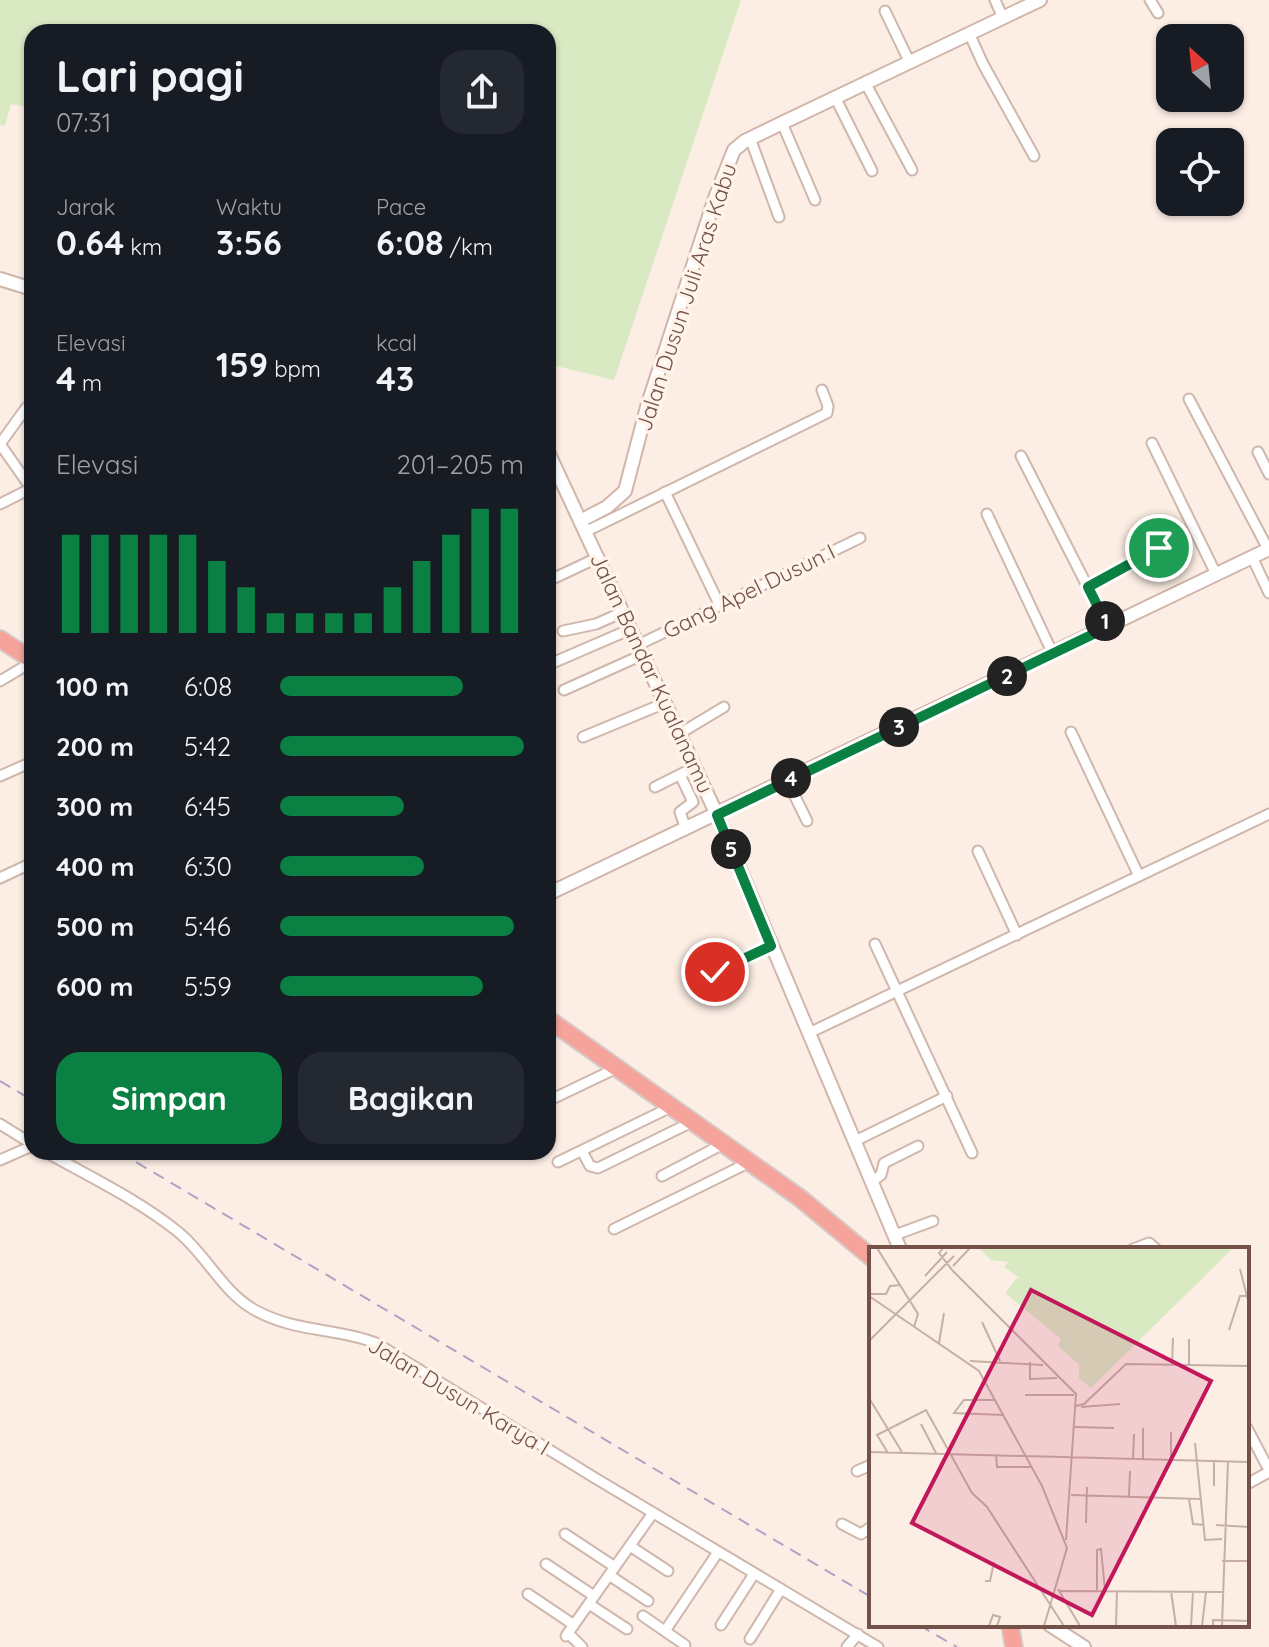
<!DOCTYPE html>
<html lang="id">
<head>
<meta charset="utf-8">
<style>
	:root { --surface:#171b24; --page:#242831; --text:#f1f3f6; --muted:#9ea1a6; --accent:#0b8043 }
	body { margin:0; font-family:Quicksand,sans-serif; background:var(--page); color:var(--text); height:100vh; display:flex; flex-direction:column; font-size:30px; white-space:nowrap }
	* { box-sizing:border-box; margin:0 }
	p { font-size:26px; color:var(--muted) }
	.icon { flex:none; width:44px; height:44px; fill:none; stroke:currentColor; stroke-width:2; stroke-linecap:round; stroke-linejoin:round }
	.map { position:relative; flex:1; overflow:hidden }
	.side { position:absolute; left:24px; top:24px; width:532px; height:1136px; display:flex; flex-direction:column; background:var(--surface); border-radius:24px; box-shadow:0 2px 6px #0004 }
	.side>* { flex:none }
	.needle { width:52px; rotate:333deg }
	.controls { position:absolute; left:1156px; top:24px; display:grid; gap:16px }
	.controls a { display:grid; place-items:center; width:88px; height:88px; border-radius:16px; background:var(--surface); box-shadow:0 2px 6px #0004; font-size:40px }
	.pin { position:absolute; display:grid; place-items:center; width:68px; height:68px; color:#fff; margin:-34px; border:4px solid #fff; border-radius:50%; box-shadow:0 2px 8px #0007 }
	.km { position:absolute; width:40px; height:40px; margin:-20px; border-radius:50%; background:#222; color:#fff; font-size:22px; line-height:40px; text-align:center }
	.round { display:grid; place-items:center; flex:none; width:84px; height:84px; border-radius:24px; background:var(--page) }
	.summary { display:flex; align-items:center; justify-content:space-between; height:136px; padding:0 32px }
	h1 { font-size:44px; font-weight:700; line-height:60px }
	.stats { display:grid; grid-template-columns:repeat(3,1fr); gap:12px; height:136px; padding:8px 32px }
	.stats div { display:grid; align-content:center }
	.stats b { font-size:34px; font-weight:700 }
	.stats small { font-size:22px; font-weight:400 }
	.stats p { font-size:22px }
	.chart { height:224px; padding:16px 32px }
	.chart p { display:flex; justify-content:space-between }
	.chart svg { width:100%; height:144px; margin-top:8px; stroke:var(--accent); stroke-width:6 }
	.action { display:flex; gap:16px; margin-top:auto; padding:16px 32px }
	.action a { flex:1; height:92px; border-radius:24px; background:var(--accent); color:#fff; font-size:32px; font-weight:700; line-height:92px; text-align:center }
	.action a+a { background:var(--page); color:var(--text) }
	ul { padding:0 32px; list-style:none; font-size:26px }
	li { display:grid; grid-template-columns:128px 96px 1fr; align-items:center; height:60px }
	li i { height:20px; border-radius:10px; background:var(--accent) }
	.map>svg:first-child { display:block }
	.green { fill:#d9e9c2 }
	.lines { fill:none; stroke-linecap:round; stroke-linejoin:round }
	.street-casing { stroke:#cfb7ad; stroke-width:13 }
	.secondary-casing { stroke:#d2b5aa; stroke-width:16 }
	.highway-casing { stroke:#d5cbc9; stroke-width:20 }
	.street { stroke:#fff; stroke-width:9 }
	.secondary { stroke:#fff; stroke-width:12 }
	.highway { stroke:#f6a49b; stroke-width:16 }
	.rail { stroke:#afa2c5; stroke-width:2; stroke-dasharray:12 8; stroke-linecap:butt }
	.route-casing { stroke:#fff; stroke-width:16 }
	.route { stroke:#0b8043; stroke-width:10 }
	.labels { text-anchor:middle; stroke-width:7; stroke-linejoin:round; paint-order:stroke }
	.street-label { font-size:22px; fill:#74524a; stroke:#fff3ea }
	.inset-road { fill:none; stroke:#c6b0a6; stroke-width:2 }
	.view { fill:#c2185b; fill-opacity:0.15; stroke:#c2185b; stroke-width:4 }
	.inset-edge { fill:none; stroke:#74524a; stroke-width:4 }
</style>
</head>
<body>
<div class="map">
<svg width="1269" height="1647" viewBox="0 0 1269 1647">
	<rect width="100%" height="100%" fill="#fceee4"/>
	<path class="green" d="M0,0H741L614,380L548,364V32H32V108L11,104L5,126L0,125Z"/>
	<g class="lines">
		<defs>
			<g id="street">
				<path d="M995,0L1003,18"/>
				<path d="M1150,0L1158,13"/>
				<path d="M885,11L910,63"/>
				<path d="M969,33L983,64L1034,156"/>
				<path d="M866,84L912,170"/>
				<path d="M835,97L872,171"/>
				<path d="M782,123L815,200"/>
				<path d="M750,138L779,217"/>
				<path d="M1189,399L1268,549"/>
				<path d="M1152,443L1216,574"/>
				<path d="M0,444L31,488"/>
				<path d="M0,444L26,408"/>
				<path d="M1258,452L1269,474"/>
				<path d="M1021,456L1108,627"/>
				<path d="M665,492L720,606"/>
				<path d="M0,504L32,488"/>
				<path d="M987,514L1053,654"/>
				<path d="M587,531L827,413L828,406L822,390"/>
				<path d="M1252,557L1269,593"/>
				<path d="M548,581L599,557"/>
				<path d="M1088,587L1159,548"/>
				<path d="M563,631L596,624L623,612"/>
				<path d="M638,645L860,538"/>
				<path d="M550,664L631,629"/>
				<path d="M0,681L32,662"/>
				<path d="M564,690L642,655"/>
				<path d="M1071,732L1139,876"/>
				<path d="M679,734L724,707"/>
				<path d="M583,737L665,703"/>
				<path d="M680,775L693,802L680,812L686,829"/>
				<path d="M0,776L32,762"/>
				<path d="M787,780L807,821"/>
				<path d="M655,787L695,767"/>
				<path d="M978,851L1017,935"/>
				<path d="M0,878L32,863"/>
				<path d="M875,944L972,1153"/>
				<path d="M715,972L771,946"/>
				<path d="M809,1033L1269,814"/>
				<path d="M548,1101L619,1067"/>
				<path d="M0,1124L32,1144"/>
				<path d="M855,1141L947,1096"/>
				<path d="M582,1151L590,1166L598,1168L694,1121"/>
				<path d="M46,1152C90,1177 137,1199 177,1231C205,1253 222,1291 253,1309C295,1333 334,1327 376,1343L595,1478L878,1647"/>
				<path d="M0,1160L32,1146"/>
				<path d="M558,1162L673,1106"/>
				<path d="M662,1176L723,1144"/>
				<path d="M871,1182L881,1175L884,1163L918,1146"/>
				<path d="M614,1229L750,1162"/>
				<path d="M895,1235L933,1221"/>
				<path d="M1133,1249L1149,1243L1156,1249"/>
				<path d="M1247,1428L1269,1470"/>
				<path d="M857,1471L871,1465"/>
				<path d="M1247,1484L1269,1472"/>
				<path d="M842,1524L861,1534L871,1527"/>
				<path d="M565,1534L615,1567"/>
				<path d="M630,1546L668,1571"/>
				<path d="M546,1564L594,1596"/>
				<path d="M609,1575L648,1601"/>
				<path d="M528,1594L574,1625"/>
				<path d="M589,1604L627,1629"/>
				<path d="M643,1616L685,1645"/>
				<path d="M721,1625L754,1574"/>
				<path d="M665,1631L718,1552"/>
				<path d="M568,1633L582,1647"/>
				<path d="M566,1636L653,1513"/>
				<path d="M750,1639L781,1589"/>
				<path d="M847,1647L858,1634"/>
			</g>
			<g id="secondary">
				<path d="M0,279L32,289"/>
				<path d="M548,452L717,815L900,1249"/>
				<path d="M582,520L607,507L625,491L647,407L715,198L734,150L745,141L782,123L1040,0"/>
				<path d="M548,894L1269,549"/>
				<path d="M1050,1625L1084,1647"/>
			</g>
			<g id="highway">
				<path d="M0,639L32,660"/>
				<path d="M548,1019L800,1198L871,1257"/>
				<path d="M1010,1625L1014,1647"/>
			</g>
		</defs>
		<use href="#street" class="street-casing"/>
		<use href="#secondary" class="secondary-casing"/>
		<use href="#highway" class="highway-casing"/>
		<use href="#street" class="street"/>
		<use href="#secondary" class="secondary"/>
		<use href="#highway" class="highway"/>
		<g class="rail">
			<path d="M0,1081L32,1100"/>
			<path d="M119,1152L871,1597"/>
			<path d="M919,1625L957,1647"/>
		</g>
	</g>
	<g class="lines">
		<defs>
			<path id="route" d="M715,972L771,946L717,815L1108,627L1088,587L1159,548"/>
		</defs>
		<use href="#route" class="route-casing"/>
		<use href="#route" class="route"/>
	</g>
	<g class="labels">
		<g class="street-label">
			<text transform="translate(686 297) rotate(-72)" y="8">Jalan Dusun Juli Aras Kabu</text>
			<text transform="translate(749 591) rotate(-26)" y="8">Gang Apel Dusun I</text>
			<text transform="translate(652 673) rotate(65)" y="8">Jalan Bandar Kualanamu</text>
			<text transform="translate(459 1396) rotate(31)" y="8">Jalan Dusun Karya I</text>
		</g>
	</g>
	<g transform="translate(869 1247)">
		<rect width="380" height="380" fill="#fceee4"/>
		<path d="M110,1H364L222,141L210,131V118L189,99L192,92L136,46L149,30L135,20L139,15L122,13Z" fill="#d9e9c2"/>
		<path class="inset-road" d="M8,1L49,67L45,80M74,1L70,6L84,24L207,147L197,293M84,19L101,1M371,22L380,57M56,29L78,5M1,47H17L21,39L31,38M0,49L110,124L173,239L198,301L175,379M113,75L131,114M360,83L371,49H380M0,94L85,9M70,96L75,66M101,114L174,118M161,115V132L188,131M303,118L304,91M320,118V92M156,148H205M0,151L33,205M126,153H95L85,166L134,168M207,159L215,157L257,117L380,119M212,160L251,157M52,177L67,206M206,180L245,181M274,181V212M302,185V212M326,196L336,293L353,292M0,205L380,215M19,206L8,188L57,163L103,246L118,260L195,379M127,208L128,220H162M264,212L265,187M345,213V239M202,248L331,252M260,249L261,224M320,252L324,277L335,278M217,276L218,240M347,278L380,280M353,314H380M116,334H121L125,315M189,342L211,379M228,343V303L232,302L236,343M191,344L353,345M302,344L307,379M120,379L124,368L131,370L128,379M247,379L248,344M322,379L324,344M333,379L337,345M344,379V373L380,374M353,379L359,214"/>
		<path class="view" d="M162,43L342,134L223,368L43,276Z"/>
		<rect width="380" height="380" class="inset-edge"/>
	</g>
</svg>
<div class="controls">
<a><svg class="needle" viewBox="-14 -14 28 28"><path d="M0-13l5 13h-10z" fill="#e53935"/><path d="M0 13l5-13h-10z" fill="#9ea1a6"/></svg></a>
<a><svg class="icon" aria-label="locate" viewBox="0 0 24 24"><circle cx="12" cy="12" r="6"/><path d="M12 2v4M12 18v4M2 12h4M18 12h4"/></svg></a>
</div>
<div class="pin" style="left:1159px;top:548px;background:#1e9e55"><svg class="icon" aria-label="arrive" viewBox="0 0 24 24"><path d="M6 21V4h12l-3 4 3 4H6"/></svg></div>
<div class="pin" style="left:715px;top:972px;background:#d93025"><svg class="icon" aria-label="check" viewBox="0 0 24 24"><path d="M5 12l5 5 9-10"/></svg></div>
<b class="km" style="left:1105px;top:621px">1</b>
<b class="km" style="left:1007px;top:676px">2</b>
<b class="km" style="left:899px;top:727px">3</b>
<b class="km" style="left:791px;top:778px">4</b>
<b class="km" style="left:731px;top:849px">5</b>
<section class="side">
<div class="summary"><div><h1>Lari pagi</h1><p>07:31</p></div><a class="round"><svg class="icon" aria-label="share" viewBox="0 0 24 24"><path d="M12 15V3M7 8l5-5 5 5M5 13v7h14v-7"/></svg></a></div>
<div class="stats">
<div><p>Jarak</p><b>0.64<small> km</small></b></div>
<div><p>Waktu</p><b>3:56</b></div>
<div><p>Pace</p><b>6:08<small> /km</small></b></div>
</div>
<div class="stats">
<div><p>Elevasi</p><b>4<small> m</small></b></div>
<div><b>159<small> bpm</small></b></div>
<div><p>kcal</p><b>43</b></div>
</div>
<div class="chart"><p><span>Elevasi</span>201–205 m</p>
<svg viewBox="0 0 160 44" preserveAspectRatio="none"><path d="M5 44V14M15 44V14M25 44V14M35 44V14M45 44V14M55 44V22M65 44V30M75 44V38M85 44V38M95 44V38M105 44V38M115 44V30M125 44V22M135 44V14M145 44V6M155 44V6"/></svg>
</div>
<ul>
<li><b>100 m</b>6:08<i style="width:75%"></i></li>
<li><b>200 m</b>5:42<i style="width:100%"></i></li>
<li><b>300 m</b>6:45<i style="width:51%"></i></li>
<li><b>400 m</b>6:30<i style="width:59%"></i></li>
<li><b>500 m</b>5:46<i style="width:96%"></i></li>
<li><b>600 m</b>5:59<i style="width:83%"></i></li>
</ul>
<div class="action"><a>Simpan</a><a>Bagikan</a></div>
</section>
</div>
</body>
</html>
